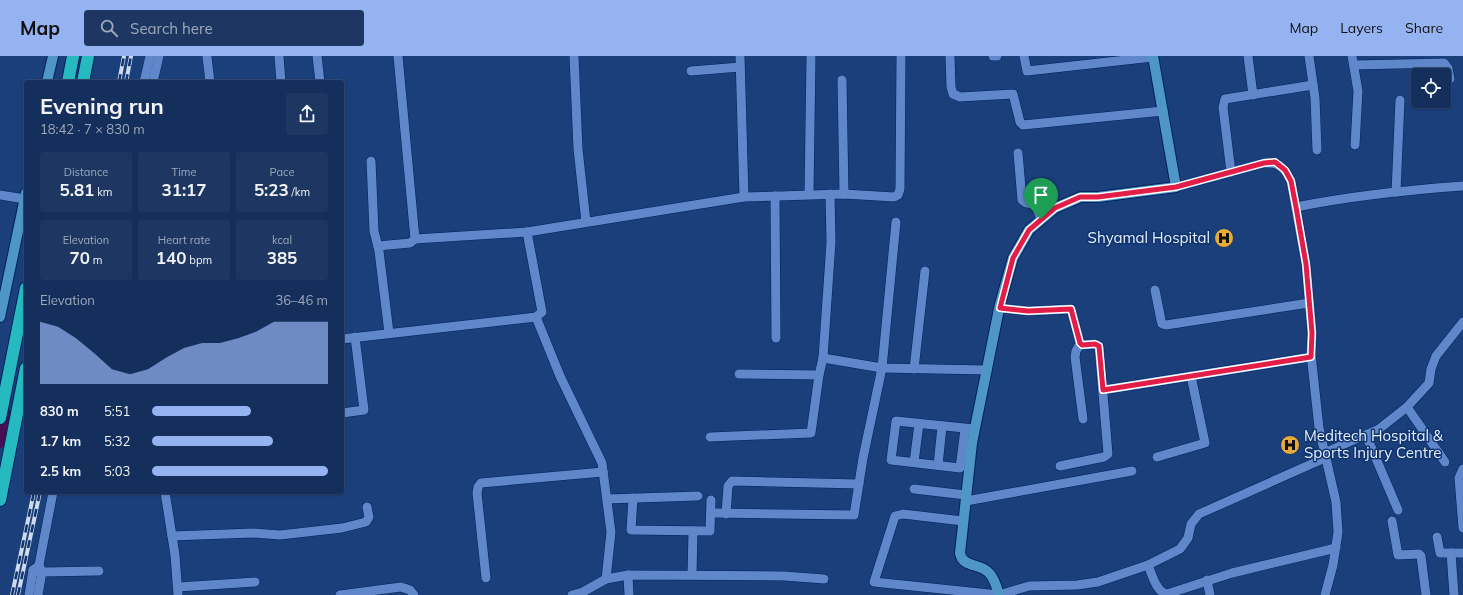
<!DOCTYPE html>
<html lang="en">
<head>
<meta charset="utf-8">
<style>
	:root { --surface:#142f5c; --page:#1d3762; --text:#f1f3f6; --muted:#9da9bb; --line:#334a72; --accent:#95b2f1 }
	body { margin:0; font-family:Mulish,sans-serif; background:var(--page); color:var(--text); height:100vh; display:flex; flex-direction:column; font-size:15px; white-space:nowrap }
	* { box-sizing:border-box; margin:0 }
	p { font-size:13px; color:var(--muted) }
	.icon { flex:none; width:22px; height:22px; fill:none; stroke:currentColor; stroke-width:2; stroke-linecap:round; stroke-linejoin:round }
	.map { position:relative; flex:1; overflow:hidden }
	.drawer { position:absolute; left:24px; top:24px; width:320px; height:414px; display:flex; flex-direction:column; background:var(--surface); border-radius:4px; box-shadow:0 1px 3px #0004,0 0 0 1px var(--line) }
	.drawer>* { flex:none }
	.tools { position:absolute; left:1411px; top:12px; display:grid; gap:8px }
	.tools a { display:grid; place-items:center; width:40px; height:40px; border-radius:4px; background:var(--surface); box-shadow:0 1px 3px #0004,0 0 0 1px var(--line); font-size:20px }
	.pin { position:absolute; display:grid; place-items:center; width:34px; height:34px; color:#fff; margin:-41px -17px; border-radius:50% 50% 50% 0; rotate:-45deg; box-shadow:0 0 4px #0007 }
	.pin .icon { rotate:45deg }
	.round { display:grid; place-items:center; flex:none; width:42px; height:42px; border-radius:4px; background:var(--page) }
	.head { display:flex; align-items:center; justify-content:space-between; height:68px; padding:0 16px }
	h1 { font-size:22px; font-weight:700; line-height:30px }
	.figures { display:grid; grid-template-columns:repeat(3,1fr); gap:6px; height:68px; padding:4px 16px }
	.figures div { display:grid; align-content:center; border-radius:4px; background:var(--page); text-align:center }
	.figures b { font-size:17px; font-weight:700 }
	.figures small { font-size:11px; font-weight:400 }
	.figures p { font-size:11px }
	.chart { height:112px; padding:8px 16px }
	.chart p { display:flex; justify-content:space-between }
	.chart svg { width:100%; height:72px; margin-top:4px; fill:var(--accent); opacity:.7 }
	ul { padding:0 16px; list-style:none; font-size:13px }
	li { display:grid; grid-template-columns:64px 48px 1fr; align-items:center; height:30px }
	li i { height:10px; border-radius:5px; background:var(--accent) }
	header { display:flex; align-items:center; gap:24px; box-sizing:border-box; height:56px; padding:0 20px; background:var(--accent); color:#111 }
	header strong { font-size:19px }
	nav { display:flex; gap:22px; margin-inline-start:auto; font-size:14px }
	.search { width:280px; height:36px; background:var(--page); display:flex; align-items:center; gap:10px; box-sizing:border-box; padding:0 14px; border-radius:4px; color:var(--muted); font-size:15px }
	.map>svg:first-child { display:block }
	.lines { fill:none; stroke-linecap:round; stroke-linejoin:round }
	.canal { stroke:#470e54; stroke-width:8 }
	.street-casing { stroke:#01235c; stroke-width:10 }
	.secondary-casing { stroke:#01235c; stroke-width:12 }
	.highway-casing { stroke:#01235c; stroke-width:14 }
	.street { stroke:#5f87c9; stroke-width:9 }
	.secondary { stroke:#4e96c6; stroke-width:10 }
	.highway { stroke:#27b9c0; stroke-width:12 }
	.rail-casing { stroke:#cedaed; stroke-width:4 }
	.rail { stroke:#0f346e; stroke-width:2.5; stroke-dasharray:8; stroke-linecap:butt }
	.route-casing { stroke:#fff; stroke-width:8 }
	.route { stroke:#e11d48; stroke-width:5 }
	.labels { text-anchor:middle; stroke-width:3; stroke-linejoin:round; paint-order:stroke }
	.poi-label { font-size:15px; fill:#e5eefc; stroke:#0f346e; text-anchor:end }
</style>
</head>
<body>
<header>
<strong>Map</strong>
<div class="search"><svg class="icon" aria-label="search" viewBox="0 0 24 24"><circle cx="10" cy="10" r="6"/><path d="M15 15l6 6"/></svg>Search here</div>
<nav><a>Map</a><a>Layers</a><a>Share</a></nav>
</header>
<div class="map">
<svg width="1463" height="539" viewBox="0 0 1463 539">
	<rect width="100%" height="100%" fill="#1a3f7a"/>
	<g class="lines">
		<path class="canal" d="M0,388L6,356"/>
		<defs>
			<g id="street">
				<path d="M279,0L281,26"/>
				<path d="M317,0L320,26"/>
				<path d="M574,0L578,93L586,166"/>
				<path d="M740,0L744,141"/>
				<path d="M950,0L951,31L953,38L960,41L1013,38L1020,66L1023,69L1163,55"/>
				<path d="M993,0H997"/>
				<path d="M1024,0L1027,15L1153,1"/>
				<path d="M1248,0L1253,39"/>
				<path d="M1309,0L1315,42L1317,94"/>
				<path d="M1352,0L1358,35L1355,89"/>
				<path d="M207,1L210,26"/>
				<path d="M1354,9L1444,7L1448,12L1450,23"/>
				<path d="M691,15L740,11"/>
				<path d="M842,24L844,138"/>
				<path d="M144,26L150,0"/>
				<path d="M153,26L159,0"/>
				<path d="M1018,97L1022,144L1026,147L1035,148L1041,163"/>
				<path d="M371,105L374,175L379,195L389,277"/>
				<path d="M1231,116L1223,51L1225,43L1313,29"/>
				<path d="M1176,131L1264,107C1279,106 1284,111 1291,125L1306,208L1312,277L1311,298L1319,372L1336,446L1338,476L1333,509L1325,539"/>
				<path d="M1396,136L1400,44"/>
				<path d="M809,138L811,0"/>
				<path d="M0,139L25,143"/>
				<path d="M775,140L776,282"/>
				<path d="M1296,151C1351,140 1407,134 1463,130"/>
				<path d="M896,166L882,312L987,314"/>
				<path d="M415,183L527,176"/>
				<path d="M378,190L410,187L415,183L398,0"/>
				<path d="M1155,234L1161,264L1162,268L1166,269L1309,247"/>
				<path d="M1000,252L1028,255L1071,253L1080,287L1082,289L1095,288L1099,290L1108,398L1104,401L1060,410"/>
				<path d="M536,261L560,320L602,407L611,476L606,523"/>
				<path d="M342,283L536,261L542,256L527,176L744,141L844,138L894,141L898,139L900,133L901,0"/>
				<path d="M1080,288L1076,295L1075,301L1083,363"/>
				<path d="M914,313L925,215"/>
				<path d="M739,318L819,319"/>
				<path d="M1103,334L1311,301"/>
				<path d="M1407,351L1445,406"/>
				<path d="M342,357L364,354L355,281"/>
				<path d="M965,373L960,412L891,404L896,365L974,373"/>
				<path d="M1366,379L1398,454"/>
				<path d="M710,381L811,377L819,319L823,302L831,186L830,138"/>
				<path d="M1324,397L1379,373L1407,351L1429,327L1431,313L1436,300L1463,266"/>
				<path d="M1157,401L1205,387L1191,320"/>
				<path d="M914,406L919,368"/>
				<path d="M938,409L942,371"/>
				<path d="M1463,413L1459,422L1463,472"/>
				<path d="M914,433L966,439"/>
				<path d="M165,436L175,499L178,539"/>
				<path d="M633,442L631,474L710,475L711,444"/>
				<path d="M607,443L698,440"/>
				<path d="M966,445L1132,415"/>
				<path d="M716,457L854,459L863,402L882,312L823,302"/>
				<path d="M726,458L728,430L732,425L859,428"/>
				<path d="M963,465L903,458L895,460L874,526L999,539L1029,530L1077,529L1098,526L1148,509L1180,493L1188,482L1191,468L1199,458L1325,402"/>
				<path d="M1392,465L1398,499L1419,498L1421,500L1426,539"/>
				<path d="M172,480L253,477L280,479L342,472L366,466L369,461L367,451"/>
				<path d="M1437,481L1440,497H1463"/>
				<path d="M1451,497L1454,539"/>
				<path d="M1148,509C1152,518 1156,536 1167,538L1232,517L1336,492"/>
				<path d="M33,514L42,516L99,515"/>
				<path d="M628,519L629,539"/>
				<path d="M692,519L693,475"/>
				<path d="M486,522L477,437L478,431L481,427L603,416"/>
				<path d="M1207,524L1210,539"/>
				<path d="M178,531L255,526"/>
				<path d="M29,539L33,514L37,511"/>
				<path d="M38,539L42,516L39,509L53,436"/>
				<path d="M340,539L401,531L410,534L414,539"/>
				<path d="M572,539L583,536L606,523L628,519L784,520L824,523"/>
			</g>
			<g id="secondary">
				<path d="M47,26L53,0"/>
				<path d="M0,261L26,137"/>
				<path d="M999,539C997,532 995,524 990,518C982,507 962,512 960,497L972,387L1000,248L1013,202L1029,174L1055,152L1081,141H1098L1176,131L1153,0"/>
			</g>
			<g id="highway">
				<path d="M68,26L73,0"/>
				<path d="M83,26L88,0"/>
				<path d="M0,362L26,232"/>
				<path d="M0,444L26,312"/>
			</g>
		</defs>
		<use href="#street" class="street-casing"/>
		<use href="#secondary" class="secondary-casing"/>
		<use href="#highway" class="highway-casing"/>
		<use href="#street" class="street"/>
		<use href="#secondary" class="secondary"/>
		<use href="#highway" class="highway"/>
		<defs>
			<g id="rail">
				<path d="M119,26L124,0"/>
				<path d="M126,26L131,0"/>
				<path d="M12,539L34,436"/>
				<path d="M18,539L40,436"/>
			</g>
		</defs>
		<use href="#rail" class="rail-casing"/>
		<use href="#rail" class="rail"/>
	</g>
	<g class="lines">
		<defs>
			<path id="route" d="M1275,106L1285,114L1291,125L1296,151L1306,208L1312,277L1311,301L1103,334L1099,290L1095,288L1082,289L1080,287L1071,253L1028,255L1000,252L1013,202L1029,174L1055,152L1080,141H1098L1176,131L1264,107Z"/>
		</defs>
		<use href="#route" class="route-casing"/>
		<use href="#route" class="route"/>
	</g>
	<defs>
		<symbol id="hospital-disc" viewBox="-11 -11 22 22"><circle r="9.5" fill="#e7ac37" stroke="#0f346e"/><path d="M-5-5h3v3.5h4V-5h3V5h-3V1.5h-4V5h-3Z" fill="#111"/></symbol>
	</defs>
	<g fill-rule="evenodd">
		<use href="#hospital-disc" x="1213" y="171" width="22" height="22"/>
		<use href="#hospital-disc" x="1279" y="378" width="22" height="22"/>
	</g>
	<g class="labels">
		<g class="poi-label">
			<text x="1210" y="187">Shyamal Hospital</text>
			<text x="1304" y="385" text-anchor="start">Meditech Hospital &amp;<tspan x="1304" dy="17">Sports Injury Centre</tspan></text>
		</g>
	</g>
</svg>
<div class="tools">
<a><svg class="icon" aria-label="locate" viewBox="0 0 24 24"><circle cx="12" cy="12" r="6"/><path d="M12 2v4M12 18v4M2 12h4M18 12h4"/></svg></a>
</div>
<div class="pin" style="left:1041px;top:163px;background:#1e9e55"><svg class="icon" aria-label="arrive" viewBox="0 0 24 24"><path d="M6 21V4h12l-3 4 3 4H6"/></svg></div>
<section class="drawer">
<div class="head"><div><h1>Evening run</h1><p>18:42 · 7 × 830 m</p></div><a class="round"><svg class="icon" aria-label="share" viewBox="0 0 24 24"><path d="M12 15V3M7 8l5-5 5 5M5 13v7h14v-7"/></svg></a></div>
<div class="figures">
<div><p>Distance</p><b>5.81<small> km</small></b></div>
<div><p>Time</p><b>31:17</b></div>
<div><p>Pace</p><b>5:23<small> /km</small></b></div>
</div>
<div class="figures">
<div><p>Elevation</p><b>70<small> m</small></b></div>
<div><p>Heart rate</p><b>140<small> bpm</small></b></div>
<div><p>kcal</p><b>385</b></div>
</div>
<div class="chart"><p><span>Elevation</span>36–46 m</p>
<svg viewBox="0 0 160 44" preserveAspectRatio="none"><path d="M0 44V6L10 9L20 16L30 25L40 35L50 38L60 35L70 28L80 22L90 19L100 19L110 16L120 12L130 6L140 6L150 6L160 6V44z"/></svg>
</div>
<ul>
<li><b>830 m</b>5:51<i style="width:56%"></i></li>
<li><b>1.7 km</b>5:32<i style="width:69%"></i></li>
<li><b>2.5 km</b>5:03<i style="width:100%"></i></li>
</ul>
</section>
</div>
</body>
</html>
